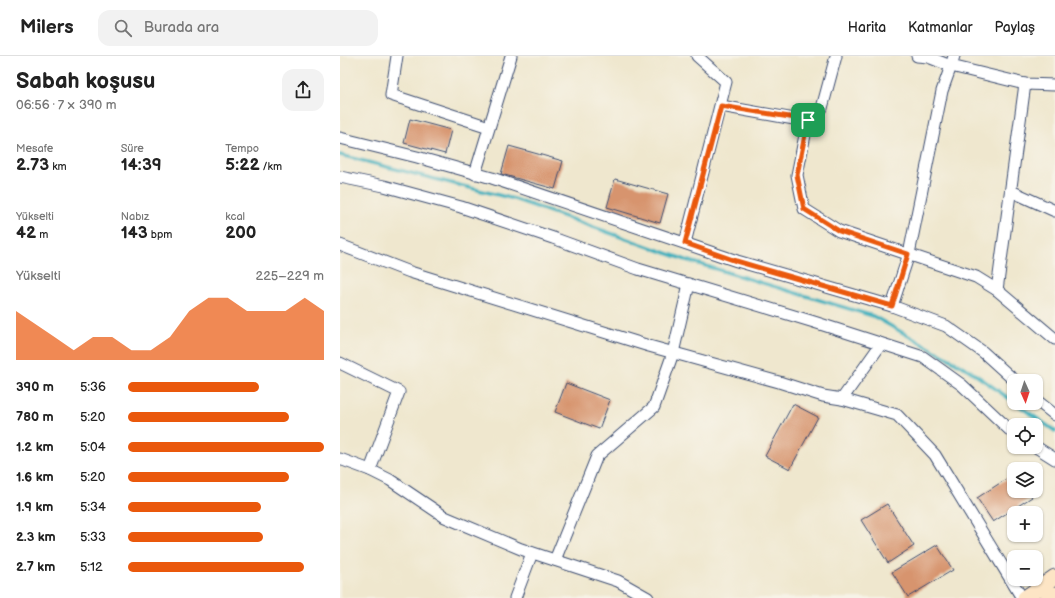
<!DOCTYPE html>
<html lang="tr">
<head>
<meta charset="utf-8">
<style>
	:root { --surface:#fff; --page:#f2f2f2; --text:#222; --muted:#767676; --line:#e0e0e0; --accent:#ea580c }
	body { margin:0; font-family:"Balsamiq Sans",sans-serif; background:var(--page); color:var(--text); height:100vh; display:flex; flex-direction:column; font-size:15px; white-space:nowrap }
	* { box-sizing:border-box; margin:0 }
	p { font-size:13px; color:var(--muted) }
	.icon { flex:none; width:22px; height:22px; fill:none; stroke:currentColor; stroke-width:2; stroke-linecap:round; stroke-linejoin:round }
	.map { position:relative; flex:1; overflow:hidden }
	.side { display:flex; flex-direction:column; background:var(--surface); width:340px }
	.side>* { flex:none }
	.needle { width:26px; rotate:177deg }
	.controls { position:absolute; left:667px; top:318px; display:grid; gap:8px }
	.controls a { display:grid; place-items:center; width:36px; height:36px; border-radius:8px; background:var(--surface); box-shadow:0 1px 3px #0004; font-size:20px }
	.pin { position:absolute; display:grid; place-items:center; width:34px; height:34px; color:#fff; margin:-17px; border-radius:8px; box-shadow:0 2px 6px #0006 }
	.round { display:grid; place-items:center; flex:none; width:42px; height:42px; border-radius:12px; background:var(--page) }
	.summary { display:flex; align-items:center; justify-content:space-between; height:68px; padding:0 16px }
	h1 { font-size:22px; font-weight:700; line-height:30px }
	.stats { display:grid; grid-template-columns:repeat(3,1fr); gap:6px; height:68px; padding:4px 16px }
	.stats div { display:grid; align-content:center }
	.stats b { font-size:17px; font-weight:700 }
	.stats small { font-size:11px; font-weight:400 }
	.stats p { font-size:11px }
	.chart { height:112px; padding:8px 16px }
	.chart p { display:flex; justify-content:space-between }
	.chart svg { width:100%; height:72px; margin-top:4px; fill:var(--accent); opacity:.7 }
	ul { padding:0 16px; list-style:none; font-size:13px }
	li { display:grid; grid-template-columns:64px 48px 1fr; align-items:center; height:30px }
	li i { height:10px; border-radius:5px; background:var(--accent) }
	header { display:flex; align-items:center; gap:24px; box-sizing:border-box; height:56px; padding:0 20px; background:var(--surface); border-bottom:1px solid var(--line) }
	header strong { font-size:19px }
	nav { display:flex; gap:22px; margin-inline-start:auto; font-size:14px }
	.search { width:280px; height:36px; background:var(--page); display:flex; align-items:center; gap:10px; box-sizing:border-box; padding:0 14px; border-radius:12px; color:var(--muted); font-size:15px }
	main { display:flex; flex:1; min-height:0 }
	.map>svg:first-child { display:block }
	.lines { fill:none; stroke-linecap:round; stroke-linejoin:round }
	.stream { stroke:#43b1be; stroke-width:3.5 }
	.building { fill:#d7946e }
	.street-casing { stroke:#3b4b6f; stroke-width:13 }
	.secondary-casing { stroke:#3b4b6f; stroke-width:17 }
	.street { stroke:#fff; stroke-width:11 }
	.secondary { stroke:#fde5c5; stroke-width:15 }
	.route-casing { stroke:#fff; stroke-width:8 }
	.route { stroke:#ea580c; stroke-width:5 }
</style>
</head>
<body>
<header>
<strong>Milers</strong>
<div class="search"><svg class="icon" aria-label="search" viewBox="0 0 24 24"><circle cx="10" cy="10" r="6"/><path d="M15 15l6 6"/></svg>Burada ara</div>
<nav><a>Harita</a><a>Katmanlar</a><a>Paylaş</a></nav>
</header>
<main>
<section class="side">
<div class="summary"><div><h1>Sabah koşusu</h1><p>06:56 · 7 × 390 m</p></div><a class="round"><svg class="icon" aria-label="share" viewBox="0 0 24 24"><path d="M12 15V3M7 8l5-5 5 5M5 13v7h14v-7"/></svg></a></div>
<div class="stats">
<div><p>Mesafe</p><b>2.73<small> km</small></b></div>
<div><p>Süre</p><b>14:39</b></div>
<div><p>Tempo</p><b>5:22<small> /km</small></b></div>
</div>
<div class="stats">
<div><p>Yükselti</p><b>42<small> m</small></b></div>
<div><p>Nabız</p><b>143<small> bpm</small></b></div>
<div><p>kcal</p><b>200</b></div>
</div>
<div class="chart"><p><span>Yükselti</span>225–229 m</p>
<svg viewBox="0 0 160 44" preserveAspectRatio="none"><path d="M0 44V14L10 22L20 30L30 38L40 30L50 30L60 38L70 38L80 30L90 14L100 6L110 6L120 14L130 14L140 14L150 6L160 14V44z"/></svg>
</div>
<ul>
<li><b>390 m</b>5:36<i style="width:67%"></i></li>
<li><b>780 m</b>5:20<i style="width:82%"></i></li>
<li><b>1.2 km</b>5:04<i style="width:100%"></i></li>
<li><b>1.6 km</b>5:20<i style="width:82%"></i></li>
<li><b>1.9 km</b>5:34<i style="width:68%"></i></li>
<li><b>2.3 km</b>5:33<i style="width:69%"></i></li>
<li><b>2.7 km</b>5:12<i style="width:90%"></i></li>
</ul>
</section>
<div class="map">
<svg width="715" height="542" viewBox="0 0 715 542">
	<rect width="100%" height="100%" fill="#f7f3e8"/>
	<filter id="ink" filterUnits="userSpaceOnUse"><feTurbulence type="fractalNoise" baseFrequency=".025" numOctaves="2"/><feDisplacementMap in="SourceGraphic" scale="8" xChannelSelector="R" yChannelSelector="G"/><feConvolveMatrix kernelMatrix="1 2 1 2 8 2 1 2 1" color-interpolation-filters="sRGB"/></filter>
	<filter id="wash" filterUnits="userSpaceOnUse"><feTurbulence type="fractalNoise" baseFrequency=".012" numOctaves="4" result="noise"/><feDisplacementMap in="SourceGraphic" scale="16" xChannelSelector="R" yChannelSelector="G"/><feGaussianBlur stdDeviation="0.9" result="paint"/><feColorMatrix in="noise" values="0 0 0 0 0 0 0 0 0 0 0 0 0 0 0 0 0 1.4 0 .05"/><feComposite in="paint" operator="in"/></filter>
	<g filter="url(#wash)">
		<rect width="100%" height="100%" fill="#efe7ce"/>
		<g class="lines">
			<g class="stream">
				<path d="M0,99L174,143L346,204L533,260L629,314L674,346"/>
				<path d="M675,347L715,375"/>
			</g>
		</g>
		<g id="blocks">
			<g class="building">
				<path d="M70,63L111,74L105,98L64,87Z"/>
				<path d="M169,90L223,105L215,133L161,118Z"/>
				<path d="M275,123L328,138L320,167L267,151Z"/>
				<path d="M226,327L270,344L259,373L215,356Z"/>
				<path d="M453,348L478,361L450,413L425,400Z"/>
				<path d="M674,418V435H688L692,441L653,466L637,442Z"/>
				<path d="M547,448L574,490L548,507L521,464Z"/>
				<path d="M597,489L613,514L568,541L552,516Z"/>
			</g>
		</g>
	</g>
	<g filter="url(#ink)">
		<use href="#blocks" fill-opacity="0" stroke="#3b4b6f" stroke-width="1"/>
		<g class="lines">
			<defs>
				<g id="street">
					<path d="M57,0L51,39L149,71"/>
					<path d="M614,0L611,10L685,28L715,29"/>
					<path d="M381,50L454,63L468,64L482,52L496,0"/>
					<path d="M468,64L457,119L464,153L499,175L636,221L657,234L715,283"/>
					<path d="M0,82L77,101L152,122L397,205L552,250L606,270L643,296L675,325"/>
					<path d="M135,118L171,0"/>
					<path d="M0,121L44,130L121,151L213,182L298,213L474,266L583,301L622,329L674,378"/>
					<path d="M671,135L715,155"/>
					<path d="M345,187L386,26L357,0"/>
					<path d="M0,189L70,216L309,290L439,326L483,340L502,343L557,359L595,399L682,542"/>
					<path d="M657,234L685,28"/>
					<path d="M552,250L569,198L602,35L611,10L588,1L577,0"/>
					<path d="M0,307L59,336L30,414"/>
					<path d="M502,343L541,288"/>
					<path d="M696,344L715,359"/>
					<path d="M696,391L715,403"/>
					<path d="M0,403L30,414L50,424L105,461L181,493L278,525L308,542"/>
					<path d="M215,504L257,400L314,351L333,297L349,228"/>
					<path d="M175,542L192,497"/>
				</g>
				<g id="secondary">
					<path d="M685,542L715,521"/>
					<path d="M708,542L715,538"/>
				</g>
			</defs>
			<use href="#street" class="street-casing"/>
			<use href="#secondary" class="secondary-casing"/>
			<use href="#street" class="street"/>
			<use href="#secondary" class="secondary"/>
		</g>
	</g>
	<g class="lines" filter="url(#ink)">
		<defs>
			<path id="route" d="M381,50L468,64L457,119L464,153L499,175L568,198L552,250L396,205L345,187Z"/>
		</defs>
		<use href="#route" class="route-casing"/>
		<use href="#route" class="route"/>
	</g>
</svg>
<div class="controls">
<a><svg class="needle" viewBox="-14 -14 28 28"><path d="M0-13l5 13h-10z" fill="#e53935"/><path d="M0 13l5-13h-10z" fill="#767676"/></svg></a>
<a><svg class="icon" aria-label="locate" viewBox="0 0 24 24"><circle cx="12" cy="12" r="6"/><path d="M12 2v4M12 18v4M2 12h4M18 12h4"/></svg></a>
<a><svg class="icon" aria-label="layers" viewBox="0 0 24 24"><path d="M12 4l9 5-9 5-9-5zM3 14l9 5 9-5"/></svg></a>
<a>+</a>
<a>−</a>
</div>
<div class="pin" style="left:468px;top:64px;background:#1e9e55"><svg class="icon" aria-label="arrive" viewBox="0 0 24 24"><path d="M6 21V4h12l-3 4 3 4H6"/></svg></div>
</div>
</main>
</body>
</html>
